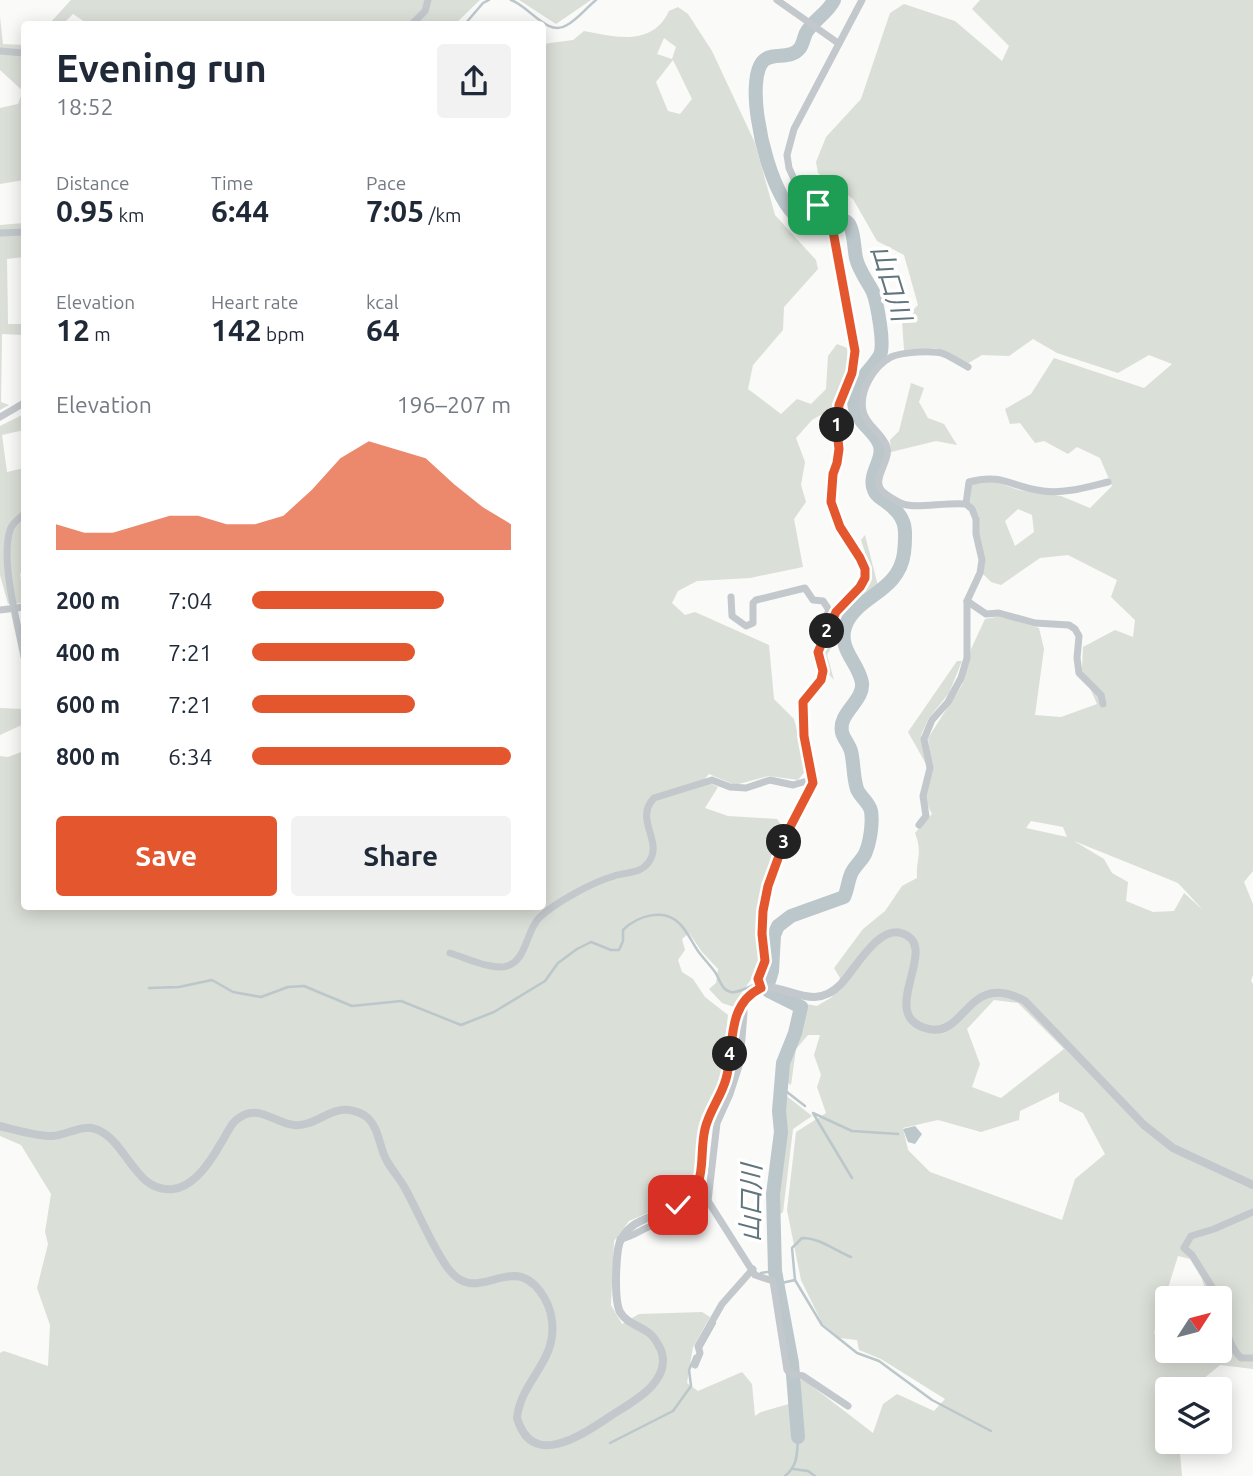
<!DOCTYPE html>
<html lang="en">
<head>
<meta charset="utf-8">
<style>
	:root { --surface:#fff; --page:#f2f2f3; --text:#1f2937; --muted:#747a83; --accent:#e4572e }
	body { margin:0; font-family:Ubuntu,"Noto Sans JP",sans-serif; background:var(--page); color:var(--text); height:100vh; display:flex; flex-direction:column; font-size:26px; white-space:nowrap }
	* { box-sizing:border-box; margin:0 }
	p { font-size:23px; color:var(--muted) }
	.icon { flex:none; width:38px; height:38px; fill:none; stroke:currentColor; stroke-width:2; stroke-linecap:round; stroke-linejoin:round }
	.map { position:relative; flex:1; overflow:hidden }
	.details { position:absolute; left:21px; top:21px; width:525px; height:889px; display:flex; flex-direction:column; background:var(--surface); border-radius:7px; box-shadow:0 4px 18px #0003 }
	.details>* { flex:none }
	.needle { width:46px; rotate:54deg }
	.buttons { position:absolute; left:1155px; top:1286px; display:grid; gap:14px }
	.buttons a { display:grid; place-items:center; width:77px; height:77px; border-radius:7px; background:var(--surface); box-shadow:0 4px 18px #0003; font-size:35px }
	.pin { position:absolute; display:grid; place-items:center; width:60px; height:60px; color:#fff; margin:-30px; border-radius:14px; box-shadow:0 4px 10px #0006 }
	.km { position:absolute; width:35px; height:35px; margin:-18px; border-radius:50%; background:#222; color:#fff; font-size:19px; line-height:35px; text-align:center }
	.round { display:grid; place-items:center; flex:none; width:74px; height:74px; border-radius:7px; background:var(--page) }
	.head { display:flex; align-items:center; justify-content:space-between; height:119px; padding:0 35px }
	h1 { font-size:38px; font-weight:700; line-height:52px }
	.metrics { display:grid; grid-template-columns:repeat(3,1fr); gap:10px; height:119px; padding:7px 35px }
	.metrics div { display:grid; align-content:center }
	.metrics b { font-size:30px; font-weight:700 }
	.metrics small { font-size:19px; font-weight:400 }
	.metrics p { font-size:19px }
	.chart { height:196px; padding:14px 35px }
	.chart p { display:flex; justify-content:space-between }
	.chart svg { width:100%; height:126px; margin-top:7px; fill:var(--accent); opacity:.7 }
	.cta { display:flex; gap:14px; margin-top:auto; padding:14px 35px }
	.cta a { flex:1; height:80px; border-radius:7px; background:var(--accent); color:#fff; font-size:28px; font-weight:700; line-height:80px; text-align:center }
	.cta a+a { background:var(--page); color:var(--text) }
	ul { padding:0 35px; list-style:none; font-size:23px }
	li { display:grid; grid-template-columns:112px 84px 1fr; align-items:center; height:52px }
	li i { height:18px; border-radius:9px; background:var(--accent) }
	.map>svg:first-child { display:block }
	.green { fill:#dadfd7; fill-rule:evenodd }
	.water { fill:#bbc7cb }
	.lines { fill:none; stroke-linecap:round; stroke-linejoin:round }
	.stream { stroke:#bbc7cb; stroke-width:2.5 }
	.river { stroke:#bbc7cb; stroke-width:14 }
	.minor { stroke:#c3c8cc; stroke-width:7 }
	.tertiary { stroke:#c3c8cc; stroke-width:8 }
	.route-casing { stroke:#fff; stroke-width:14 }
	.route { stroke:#e4572e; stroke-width:9 }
	.labels { text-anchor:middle; stroke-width:7; stroke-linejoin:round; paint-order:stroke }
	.water-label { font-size:26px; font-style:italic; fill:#60757c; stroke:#fff }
</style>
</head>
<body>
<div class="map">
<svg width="1253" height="1476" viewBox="0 0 1253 1476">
	<rect width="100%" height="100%" fill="#fafaf8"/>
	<g class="green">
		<path d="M71,0H480L455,24H88L73,14L63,24H49Z"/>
		<path d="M519,0H591L556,24Z"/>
		<path d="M980,0H1253V871L1244,882L1253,904V975L1251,981L1253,984V1369L1220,1365L1191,1389L1167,1390V1442H1179L1182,1476H0V1353L4,1351L48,1366L50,1325L37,1288L48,1244L45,1232L51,1194L21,1145L0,1136V756L8,757L24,751V906H542L543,44L573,40L584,31C616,37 652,47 669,11L678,7L688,14L712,51L755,143L775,215L816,260L818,269L784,307L783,330L753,365L748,389L781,414L797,399L811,404L826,389L828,356L837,344L847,348L848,364L833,408L812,420L796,438L805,462L801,485L806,502L794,519L803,567L750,578L697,581L678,591L672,603L685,615L695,612L769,645L774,699L794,719L807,769L798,780L769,776L735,785L709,774L704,780L718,787L705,808L728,816L777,819L784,829L758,910L761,965L738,998L734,1007L722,1003L709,989L716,983L718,969L702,952L689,933L682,939L685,950L678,960L682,972L693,979L705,997L728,1015L721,1077L701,1126L694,1181L680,1199L629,1221L614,1241L611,1305L622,1324L639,1314L702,1312L710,1317L693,1347L687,1383L698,1391L742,1372L752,1384L755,1416L761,1412L792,1403L789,1379L804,1380L873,1433L883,1404L897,1394L934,1411L945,1399L881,1359L859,1350L857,1340L840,1338L822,1323L801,1280L787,1210L796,1132L826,1113L817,1087L821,1075L814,1055L820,1035H808L796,1049L791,1085L784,1080L785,1064L799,1034L806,1004L817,1006L832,997L840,978L834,968L863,929L885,911L902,886L917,878C916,857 923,854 915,833L932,814L925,800L932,767L928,738L962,685L971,649L985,619L1001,616L1039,628L1044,649L1035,715L1061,717L1097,704L1082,670L1083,647L1115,630L1133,637L1135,620L1111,597L1117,580L1068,555L1040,558L1001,585L991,582L983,574L978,539L979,516L970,503L971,484L991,480L1019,490L1061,496L1090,508L1112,486L1100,458L1077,447L1068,454L1044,441L1035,443L1020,423L1010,424L1005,409L1031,394L1054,358L1144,388L1172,364L1149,355L1118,373L1057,353L1033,339L1009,356L982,355L967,364L936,348L904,350L902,321L918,305L904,255L877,241L853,199L818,173L816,162L826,137L861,99L890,13L904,4L955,21L1002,61L1009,46L972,9ZM664,38L676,47L672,59L657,54ZM673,60L692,99L680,114L668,111L656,82ZM1018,509L1032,515L1034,532L1015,546L1005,521ZM1031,821L1063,827L1067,837L1026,828ZM1074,841L1178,883L1203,910L1184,893L1174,911L1153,912L1126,901L1128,882L1112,873L1104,859ZM994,1000L1018,1003L1064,1049L1001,1098L972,1087L980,1064L967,1029ZM1059,1092V1101L1083,1113L1105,1154L1075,1179L1062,1220L930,1172L908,1150L903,1128L938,1120L981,1132L1019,1120L1020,1111ZM1178,1256L1190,1259L1202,1279L1208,1298H1220V1351H1180L1173,1360L1154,1333Z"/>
		<path d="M0,17L3,44L24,45V180L0,184V108L18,104L23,91L0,70Z"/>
		<path d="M24,223V257L7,259L8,324H24V335L2,334L1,402L9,405L0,410V225Z"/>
		<path d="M911,383L924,388L919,402L928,418L944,424L957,445L936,441L891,452L890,440L899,431Z"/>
		<path d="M24,414V430L2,435L7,472L24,468V572L20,574L24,603L8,604L0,575V426Z"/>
		<path d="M865,535L878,586C862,601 841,614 841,638L837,637L827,655L834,680L826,671L821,652L841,611L866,586L868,573L862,555L865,552L861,540Z"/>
		<path d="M957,661H962L949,693L929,718L921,735L926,764L908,732Z"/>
		<path d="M0,708L24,709V724L0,735Z"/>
		<path d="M784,1094L812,1116L793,1129L783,1212L779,1215L778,1196L786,1136Z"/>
	</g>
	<path class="water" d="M915,1126L922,1134L915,1144L908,1142L903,1129Z"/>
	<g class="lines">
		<g class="stream">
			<path d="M511,0C528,5 548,38 567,25C578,19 586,8 596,0"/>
			<path d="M465,24L483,3L489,0"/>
			<path d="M149,988L179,987L212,980L233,992L261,997L288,987L304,986L352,1006L401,1001L461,1025L494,1012L545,981L558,963L577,949L591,942L611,950H619L623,941V930C637,916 664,907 680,924C687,931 692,942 698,951C703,958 709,964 715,972C720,979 721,990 731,992C737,994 763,981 769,977"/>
			<path d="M781,1085L787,1092L805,1106"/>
			<path d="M852,1178L813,1113L852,1131L898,1134"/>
			<path d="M761,1273L775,1271"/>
			<path d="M795,1280L792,1248L802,1238C820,1238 834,1250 851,1257"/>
			<path d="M777,1284L795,1280L822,1325L857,1353L879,1361L932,1400L991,1431"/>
			<path d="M701,1348L715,1323"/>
			<path d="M610,1443L673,1411L691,1386L689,1370L695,1356"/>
			<path d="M793,1469L808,1471L815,1476"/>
			<path d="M785,1476C798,1465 797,1454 798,1437"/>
		</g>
		<g class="river">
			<path d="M769,981L772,971L774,935L778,926L791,916L844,897C848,889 848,879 852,872C856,865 862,860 865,854C870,843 873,823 871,811C869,802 860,797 857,789C853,777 854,763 851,751C849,744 843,738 842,732C838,713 864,701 862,683C859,663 838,650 845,627C855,596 899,593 904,553C907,527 906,516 885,501C881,498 876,496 874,490C867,474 886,458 879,443C872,428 856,423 854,402C852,383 872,370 880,355C885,344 877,303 873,292C867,280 859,271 856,258C854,249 854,227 847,222C838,215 818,230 805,223C772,205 753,119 756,84C759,40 786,66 800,48C803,44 804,37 806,33C813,20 828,13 834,0"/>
			<path d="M769,991L801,1007L795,1033L783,1063L779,1111L781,1132L773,1194L775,1271L792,1363L798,1437"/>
		</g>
		<g class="minor">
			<path d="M777,0L838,43"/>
			<path d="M412,24L425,11L428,0"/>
			<path d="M0,51L24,53"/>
			<path d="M0,233L24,232"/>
			<path d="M0,417L24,403"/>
			<path d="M966,504L969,482C1003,473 1011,487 1043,491C1065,494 1087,487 1108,482"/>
			<path d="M24,514C19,519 12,523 10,530C0,562 18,624 24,657"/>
			<path d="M731,597L732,616L746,626L753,623V603L756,600L805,588L813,600L823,601L829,610L823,624L828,630"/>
			<path d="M967,601L986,614L999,613L1035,623L1069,625L1075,629L1079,636L1077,658L1079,673L1101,695L1103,704"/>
			<path d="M0,610L24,607"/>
			<path d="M919,825L926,816L923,796L930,768L924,739L932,720L948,702L961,678L967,658V601L980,573L982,560L976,534V519L972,509L966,504C949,502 919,508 907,505C900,504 888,496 883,492C870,480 891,461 887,447C882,432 866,426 863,411C859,391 873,367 891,357C901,352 934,350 944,354C952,357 960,363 968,367"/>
			<path d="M450,953C464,957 493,971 507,966C527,960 526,931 539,918C554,903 593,882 614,876C625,872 640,874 648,863C665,842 633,820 654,798L712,780L730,787L746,788L770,780L793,785L807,781L812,774"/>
			<path d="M760,988L758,979L765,961L762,934L763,911L768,886L788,831L813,783L804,736L803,702L821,679L823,671L818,652L836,612L860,587L865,578V569L860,558L840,527L831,501L833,474L837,463L839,405L852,373L854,351L833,231L827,217L794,179L789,168L787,155L794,129L862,0"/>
			<path d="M708,1201L755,1275L773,1281L787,1370L791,1374L803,1376L848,1406"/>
			<path d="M620,1239C633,1237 640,1230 651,1226C674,1217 688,1219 708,1201L717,1123L730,1094L740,1063L744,1013L743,1002"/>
			<path d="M1219,1298L1192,1255L1184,1248L1191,1236L1214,1229L1253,1212"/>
			<path d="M1220,1300L1223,1304C1225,1323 1226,1343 1241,1358H1253"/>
			<path d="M695,1365L700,1353L698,1346L722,1304L753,1269"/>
		</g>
		<path class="tertiary" d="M0,1126C16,1130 35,1136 52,1136C70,1135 84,1121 102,1132C128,1147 137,1193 173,1189C194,1187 211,1161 221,1143C226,1136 229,1127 235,1121C257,1101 273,1123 294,1125C315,1127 330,1107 349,1110C356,1111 363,1114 368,1118C380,1130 379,1148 387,1161C393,1172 402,1181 407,1192C420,1216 431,1244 447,1267C469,1297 487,1277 514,1276C535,1276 550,1302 552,1321C557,1362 521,1380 517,1418C533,1472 586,1432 615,1413C636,1400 672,1380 661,1350C658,1344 655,1337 649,1333C639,1325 627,1324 620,1312C614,1300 616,1263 618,1249C624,1211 676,1219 695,1191C706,1175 701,1149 705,1130C709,1111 723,1095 727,1076C732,1050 728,1015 748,996C777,969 807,1019 841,984C855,969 878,926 901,933C944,945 873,1017 929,1029C967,1037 967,970 1025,1001L1144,1125L1173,1148L1253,1185"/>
	</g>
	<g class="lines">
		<defs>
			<path id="route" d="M678,1205C710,1187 698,1159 705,1129C709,1111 721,1097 726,1079C735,1048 725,1005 761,988L758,979L765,961L762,934L763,911L768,886L788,831L813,783L804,736L803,702L821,680L823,671L818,652L836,612L860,587L865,578V569L860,558L840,527L831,502L833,474L837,463L839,449L837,430L839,405L852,373L855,351L833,231L827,217L818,205"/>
		</defs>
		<use href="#route" class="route-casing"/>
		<use href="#route" class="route"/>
	</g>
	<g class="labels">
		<g class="water-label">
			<text transform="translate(891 283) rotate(73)" y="9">山口川</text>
			<text transform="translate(751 1203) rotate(-89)" y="9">山口川</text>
		</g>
	</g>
</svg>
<div class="buttons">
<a><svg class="needle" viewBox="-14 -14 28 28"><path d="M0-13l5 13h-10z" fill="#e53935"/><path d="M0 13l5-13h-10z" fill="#747a83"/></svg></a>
<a><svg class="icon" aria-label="layers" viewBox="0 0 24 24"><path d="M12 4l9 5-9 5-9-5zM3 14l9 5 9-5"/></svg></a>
</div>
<div class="pin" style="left:818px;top:205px;background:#1e9e55"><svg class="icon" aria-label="arrive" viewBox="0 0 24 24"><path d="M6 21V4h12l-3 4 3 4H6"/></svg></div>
<div class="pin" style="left:678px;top:1205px;background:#d93025"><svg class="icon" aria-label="check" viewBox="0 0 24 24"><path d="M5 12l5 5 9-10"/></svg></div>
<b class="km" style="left:837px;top:425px">1</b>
<b class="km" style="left:827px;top:631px">2</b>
<b class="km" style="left:784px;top:842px">3</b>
<b class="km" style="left:730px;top:1054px">4</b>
<section class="details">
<div class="head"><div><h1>Evening run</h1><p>18:52</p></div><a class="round"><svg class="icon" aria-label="share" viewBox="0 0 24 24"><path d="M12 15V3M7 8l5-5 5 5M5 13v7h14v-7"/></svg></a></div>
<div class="metrics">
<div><p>Distance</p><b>0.95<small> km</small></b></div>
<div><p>Time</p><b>6:44</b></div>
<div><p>Pace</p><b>7:05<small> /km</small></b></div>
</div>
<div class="metrics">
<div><p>Elevation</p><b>12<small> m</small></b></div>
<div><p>Heart rate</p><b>142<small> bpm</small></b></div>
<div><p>kcal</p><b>64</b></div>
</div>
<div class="chart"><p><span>Elevation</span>196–207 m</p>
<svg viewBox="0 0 160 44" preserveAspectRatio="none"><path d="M0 44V35L10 38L20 38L30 35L40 32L50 32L60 35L70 35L80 32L90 23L100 12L110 6L120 9L130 12L140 21L150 29L160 35V44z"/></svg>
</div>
<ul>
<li><b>200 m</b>7:04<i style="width:74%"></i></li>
<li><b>400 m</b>7:21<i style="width:63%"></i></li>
<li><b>600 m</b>7:21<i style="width:63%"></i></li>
<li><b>800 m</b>6:34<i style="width:100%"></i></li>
</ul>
<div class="cta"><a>Save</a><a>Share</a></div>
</section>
</div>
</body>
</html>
